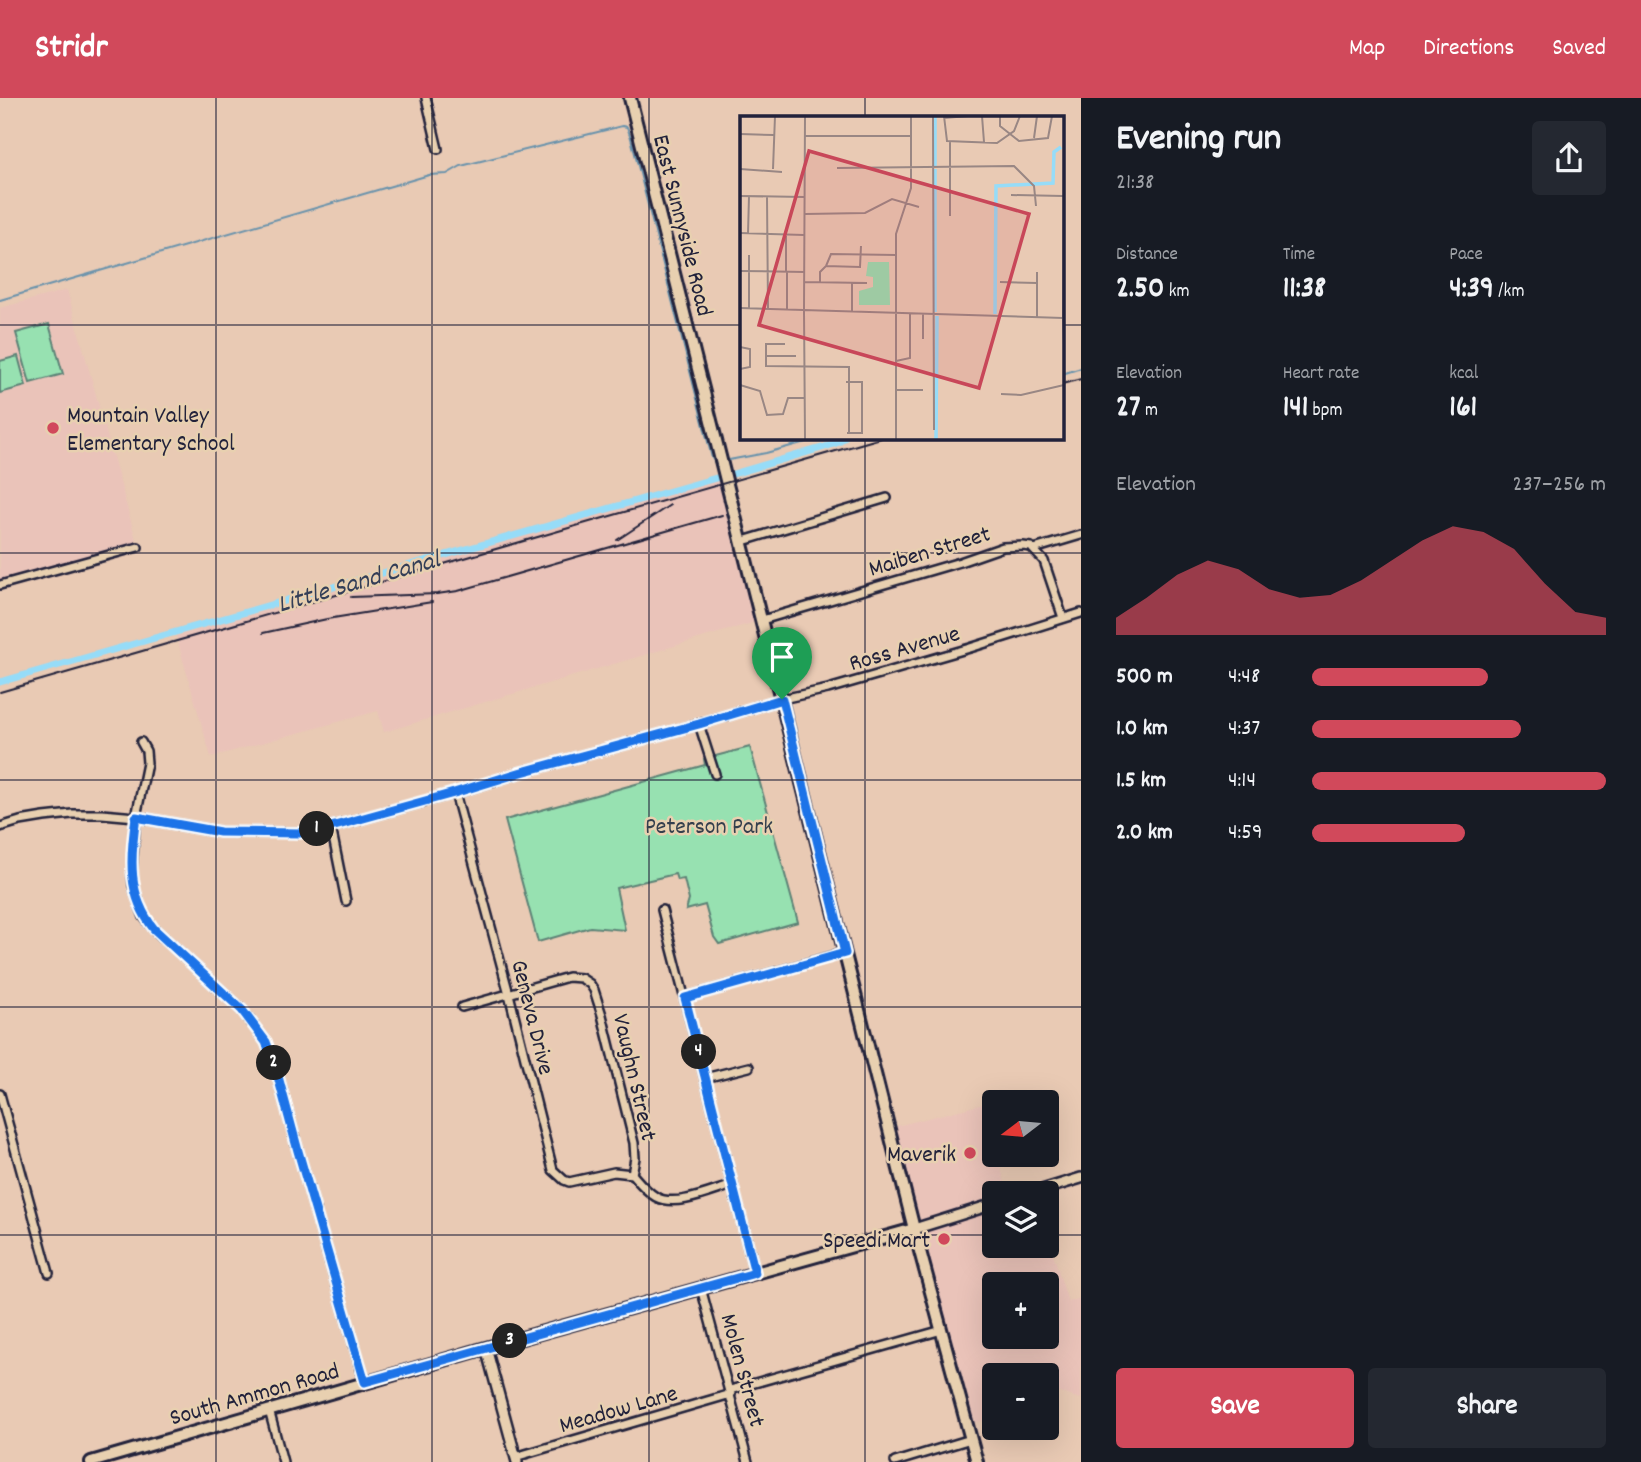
<!DOCTYPE html>
<html lang="en">
<head>
<meta charset="utf-8">
<style>
	:root { --surface:#171b24; --page:#242831; --text:#f1f3f6; --muted:#9ea1a6; --accent:#d1495b }
	body { margin:0; font-family:Dekko,sans-serif; background:var(--page); color:var(--text); height:100vh; display:flex; flex-direction:column; font-size:26px; white-space:nowrap }
	* { box-sizing:border-box; margin:0 }
	p { font-size:23px; color:var(--muted) }
	.icon { flex:none; width:38px; height:38px; fill:none; stroke:currentColor; stroke-width:2; stroke-linecap:round; stroke-linejoin:round }
	.map { position:relative; flex:1; overflow:hidden }
	.details { display:flex; flex-direction:column; background:var(--surface); width:560px }
	.details>* { flex:none }
	.needle { width:46px; rotate:254deg }
	.controls { position:absolute; left:982px; top:992px; display:grid; gap:14px }
	.controls a { display:grid; place-items:center; width:77px; height:77px; border-radius:7px; background:var(--surface); box-shadow:0 7px 28px #0002; font-size:35px }
	.pin { position:absolute; display:grid; place-items:center; width:60px; height:60px; color:#fff; margin:-72px -30px; border-radius:50% 50% 50% 0; rotate:-45deg; box-shadow:0 0 7px #0007 }
	.pin .icon { rotate:45deg }
	.km { position:absolute; width:35px; height:35px; margin:-18px; border-radius:50%; background:#222; color:#fff; font-size:19px; line-height:35px; text-align:center }
	.round { display:grid; place-items:center; flex:none; width:74px; height:74px; border-radius:7px; background:var(--page) }
	.head { display:flex; align-items:center; justify-content:space-between; height:119px; padding:0 35px }
	h1 { font-size:38px; font-weight:700; line-height:52px }
	.figures { display:grid; grid-template-columns:repeat(3,1fr); gap:10px; height:119px; padding:7px 35px }
	.figures div { display:grid; align-content:center }
	.figures b { font-size:30px; font-weight:700 }
	.figures small { font-size:19px; font-weight:400 }
	.figures p { font-size:19px }
	.chart { height:196px; padding:14px 35px }
	.chart p { display:flex; justify-content:space-between }
	.chart svg { width:100%; height:126px; margin-top:7px; fill:var(--accent); opacity:.7 }
	.button { display:flex; gap:14px; margin-top:auto; padding:14px 35px }
	.button a { flex:1; height:80px; border-radius:7px; background:var(--accent); color:#fff; font-size:28px; font-weight:700; line-height:80px; text-align:center }
	.button a+a { background:var(--page); color:var(--text) }
	ul { padding:0 35px; list-style:none; font-size:23px }
	li { display:grid; grid-template-columns:112px 84px 1fr; align-items:center; height:52px }
	li i { height:18px; border-radius:9px; background:var(--accent) }
	header { display:flex; align-items:center; gap:42px; box-sizing:border-box; height:98px; padding:0 35px; background:var(--accent); color:#fff }
	header strong { font-size:33px }
	nav { display:flex; gap:38px; margin-inline-start:auto; font-size:24px }
	main { display:flex; flex:1; min-height:0 }
	.map>svg:first-child { display:block }
	.built { fill:#eac3b9; fill-rule:evenodd }
	.green { fill:#97e1b1; stroke:#5c8276; stroke-width:2 }
	.lines { fill:none; stroke-linecap:round; stroke-linejoin:round }
	.stream { stroke:#6892ac; stroke-width:2 }
	.canal { stroke:#96dcf8; stroke-width:7 }
	.minor-casing { stroke:#22223b; stroke-width:12 }
	.tertiary-casing { stroke:#22223b; stroke-width:14 }
	.secondary-casing { stroke:#22223b; stroke-width:16 }
	.minor { stroke:#e8d0b0; stroke-width:7 }
	.tertiary { stroke:#e8d0b0; stroke-width:9 }
	.secondary { stroke:#e8d0b0; stroke-width:10 }
	.rail { stroke:#22223b; stroke-width:2 }
	.route-casing { stroke:#fff; stroke-width:14 }
	.route { stroke:#1a73e8; stroke-width:9 }
	.grid { fill:none; stroke:#22223b; stroke-width:2; stroke-opacity:0.55 }
	.poi-dot { fill:#d1495b; stroke:#e8d0b0; stroke-width:2.5 }
	.labels { text-anchor:middle; stroke-width:5; stroke-linejoin:round; paint-order:stroke }
	.street-label { font-size:24px; fill:#22223b; stroke:#e8d0b0 }
	.poi-label { font-size:24px; fill:#22223b; stroke:#e8d0b0; text-anchor:end }
	.park-label { font-size:24px; fill:#343f4d; stroke:#e8d0b0 }
	.water-label { font-size:26px; font-style:italic; fill:#333e57; stroke:#e8d0b0 }
	.inset-river { fill:none; stroke:#96dcf8; stroke-width:3.5 }
	.inset-road { fill:none; stroke:#998784; stroke-width:2 }
	.view { fill:#c84759; fill-opacity:0.15; stroke:#c84759; stroke-width:3.5 }
	.inset-edge { fill:none; stroke:#22223b; stroke-width:3.5 }
</style>
</head>
<body>
<header>
<strong>Stridr</strong>
<nav><a>Map</a><a>Directions</a><a>Saved</a></nav>
</header>
<main>
<div class="map">
<svg width="1081" height="1364" viewBox="0 0 1081 1364">
	<rect width="100%" height="100%" fill="#e9cab4"/>
	<filter id="ink" filterUnits="userSpaceOnUse"><feTurbulence type="fractalNoise" baseFrequency=".0143" numOctaves="2"/><feDisplacementMap in="SourceGraphic" scale="14" xChannelSelector="R" yChannelSelector="G"/><feConvolveMatrix kernelMatrix="1 2 1 2 8 2 1 2 1" color-interpolation-filters="sRGB"/></filter>
	<g filter="url(#ink)">
		<g class="built">
			<path d="M67,192L138,449L0,487V210Z"/>
			<path d="M727,380L762,522L384,634L378,613L211,659L176,538Z"/>
			<path d="M983,1006L994,1045V1057H997L1008,1095L994,1096V1148H1046L1047,1136L1068,1204L1081,1200V1301L1056,1294L1047,1296L1046,1278H994V1320L968,1326L889,1030ZM994,1186H1046V1239H994Z"/>
		</g>
		<g class="green">
			<path d="M49,226L63,276L30,285L16,235Z"/>
			<path d="M18,258L26,288L0,295V263Z"/>
			<path d="M750,649L798,824L719,846L714,839L705,807L686,812L689,802L684,781L677,782L675,776L616,790L625,832L590,829L538,844L505,722L705,667L704,661Z"/>
		</g>
		<g class="lines">
			<g class="stream">
				<path d="M0,202L429,77L447,76L461,68L622,28L627,29L631,40L712,360L715,365H717"/>
				<path d="M1062,276L1081,270"/>
				<path d="M729,362L766,355L820,340"/>
			</g>
			<g class="canal">
				<path d="M733,376L825,349L839,344L844,340"/>
				<path d="M0,584L716,380"/>
			</g>
			<defs>
				<g id="minor">
					<path d="M426,0L438,51"/>
					<path d="M743,443L887,400"/>
					<path d="M1034,451L1081,437"/>
					<path d="M0,487L138,449"/>
					<path d="M762,522L960,464L1003,449L1023,448L1031,449L1044,463L1063,520"/>
					<path d="M699,626L715,676"/>
					<path d="M141,644L146,653L147,665L136,719L132,772L133,787L140,808L144,819L154,831L242,912L266,944L276,971L298,1053L365,1285"/>
					<path d="M455,695L509,896L553,1072L564,1082L569,1084L614,1074L632,1076"/>
					<path d="M0,729L20,723L44,719L72,716H102L136,719L220,734L299,735L331,729L455,695L522,674L699,626L782,601L828,591L970,550L1081,515"/>
					<path d="M331,729L346,803"/>
					<path d="M662,812L755,1175"/>
					<path d="M685,900L845,854"/>
					<path d="M462,909L568,879L581,880L590,886L594,892L602,917L634,1045L635,1060L632,1076C639,1084 646,1093 656,1099C676,1110 712,1093 733,1087"/>
					<path d="M705,980L749,969"/>
					<path d="M0,996L49,1175"/>
					<path d="M701,1190L748,1364"/>
					<path d="M730,1292L942,1232"/>
					<path d="M269,1312L283,1364"/>
					<path d="M515,1359L731,1296"/>
					<path d="M895,1364L971,1341"/>
				</g>
				<g id="tertiary">
					<path d="M1029,1096L1081,1080"/>
					<path d="M914,1131L994,1106"/>
					<path d="M486,1250L517,1364"/>
				</g>
				<g id="secondary">
					<path d="M630,0L914,1131L977,1364"/>
					<path d="M91,1364L486,1250L914,1131"/>
				</g>
			</defs>
			<use href="#minor" class="minor-casing"/>
			<use href="#tertiary" class="tertiary-casing"/>
			<use href="#secondary" class="secondary-casing"/>
			<use href="#minor" class="minor"/>
			<use href="#tertiary" class="tertiary"/>
			<use href="#secondary" class="secondary"/>
			<g class="rail">
				<path d="M1062,286L1081,281"/>
				<path d="M617,442L670,407"/>
				<path d="M351,499L437,496L458,493L722,417"/>
				<path d="M263,535L327,521L432,504"/>
				<path d="M0,594L881,340"/>
			</g>
		</g>
	</g>
	<g class="lines" filter="url(#ink)">
		<defs>
			<path id="route" d="M782,601L845,855L685,900L755,1175L365,1284L298,1053L276,971L266,944L242,912L154,831C127,797 130,760 136,719L220,734L299,735L331,729L454,695L522,674L699,626Z"/>
		</defs>
		<use href="#route" class="route-casing"/>
		<use href="#route" class="route"/>
	</g>
	<path class="grid" d="M216,0V1364M432,0V1364M649,0V1364M865,0V19M0,227H741M1062,227H1081M865,340V1364M0,455H1081M0,682H1081M0,909H1081M0,1137H994M1046,1137H1081"/>
	<g class="poi-dot">
		<circle cx="53" cy="330" r="7"/>
		<circle cx="970" cy="1055" r="7"/>
		<circle cx="944" cy="1141" r="7"/>
	</g>
	<g class="labels">
		<g class="street-label">
			<text transform="translate(684 127) rotate(76)" y="8">East Sunnyside Road</text>
			<text transform="translate(929 452) rotate(-17)" y="8">Maiben Street</text>
			<text transform="translate(904 549) rotate(-16)" y="8">Ross Avenue</text>
			<text transform="translate(534 919) rotate(76)" y="8">Geneva Drive</text>
			<text transform="translate(636 979) rotate(77)" y="8">Vaughn Street</text>
			<text transform="translate(744 1272) rotate(75)" y="8">Molen Street</text>
			<text transform="translate(254 1295) rotate(-16)" y="8">South Ammon Road</text>
			<text transform="translate(618 1310) rotate(-16)" y="8">Meadow Lane</text>
		</g>
		<g class="poi-label">
			<text x="67" y="324" text-anchor="start">Mountain Valley<tspan x="67" dy="28">Elementary School</tspan></text>
			<text x="956" y="1063">Maverik</text>
			<text x="930" y="1149">Speedi Mart</text>
		</g>
		<g class="park-label">
			<text x="709" y="735">Peterson Park</text>
		</g>
		<g class="water-label">
			<text transform="translate(358 482) rotate(-16)" y="9">Little Sand Canal</text>
		</g>
	</g>
	<g transform="translate(740 18)">
		<rect width="324" height="324" fill="#e9cab4"/>
		<path d="M128,146H149L150,189H119V175L133,171V161L126,160Z" fill="#97e1b1"/>
		<path class="inset-river" d="M195,0V51M195,196V53M255,198L256,70L313,67L314,36L321,31M196,323L197,200"/>
		<path class="inset-road" d="M193,0L194,314M204,0L207,25L257,27L274,15L280,0M242,0L244,26M260,0V10L279,25L308,22L312,0M204,2L228,0M324,8V29M0,18L34,19M65,20H171M294,22L297,0M97,52L274,50L294,70L296,90M0,53L42,56M33,53L35,0M271,79L323,80M0,80L64,81M27,81L28,193M65,98L125,97L152,83L179,91M210,100V26M0,117L64,119M8,118L9,80M46,118V156M86,150L91,138L156,139M0,155L65,156M65,166L127,167M80,166V156L86,150L120,151L121,130M260,166L297,167M0,192L323,202L324,47M9,192V139M47,193V156M64,193L65,0M64,195L65,323M112,195V167M183,198V223M297,201V156M323,202L324,228M45,228H26V250L109,251V317M0,231L10,233V251L0,253M26,240H56M156,245L170,242V197M106,266H122V317H107M0,269L20,275L27,299L43,298L48,282H65M156,274H183M261,278L281,279L324,269M156,323V118L171,72V0"/>
		<path class="view" d="M69,35L289,98L239,272L19,209Z"/>
		<rect width="324" height="324" class="inset-edge"/>
	</g>
</svg>
<div class="controls">
<a><svg class="needle" viewBox="-14 -14 28 28"><path d="M0-13l5 13h-10z" fill="#e53935"/><path d="M0 13l5-13h-10z" fill="#9ea1a6"/></svg></a>
<a><svg class="icon" aria-label="layers" viewBox="0 0 24 24"><path d="M12 4l9 5-9 5-9-5zM3 14l9 5 9-5"/></svg></a>
<a>+</a>
<a>−</a>
</div>
<div class="pin" style="left:782px;top:601px;background:#1e9e55"><svg class="icon" aria-label="arrive" viewBox="0 0 24 24"><path d="M6 21V4h12l-3 4 3 4H6"/></svg></div>
<b class="km" style="left:317px;top:731px">1</b>
<b class="km" style="left:274px;top:965px">2</b>
<b class="km" style="left:510px;top:1243px">3</b>
<b class="km" style="left:699px;top:954px">4</b>
</div>
<section class="details">
<div class="head"><div><h1>Evening run</h1><p>21:38</p></div><a class="round"><svg class="icon" aria-label="share" viewBox="0 0 24 24"><path d="M12 15V3M7 8l5-5 5 5M5 13v7h14v-7"/></svg></a></div>
<div class="figures">
<div><p>Distance</p><b>2.50<small> km</small></b></div>
<div><p>Time</p><b>11:38</b></div>
<div><p>Pace</p><b>4:39<small> /km</small></b></div>
</div>
<div class="figures">
<div><p>Elevation</p><b>27<small> m</small></b></div>
<div><p>Heart rate</p><b>141<small> bpm</small></b></div>
<div><p>kcal</p><b>161</b></div>
</div>
<div class="chart"><p><span>Elevation</span>237–256 m</p>
<svg viewBox="0 0 160 44" preserveAspectRatio="none"><path d="M0 44V38L10 31L20 23L30 18L40 21L50 28L60 31L70 30L80 25L90 18L100 11L110 6L120 8L130 14L140 26L150 36L160 38V44z"/></svg>
</div>
<ul>
<li><b>500 m</b>4:48<i style="width:60%"></i></li>
<li><b>1.0 km</b>4:37<i style="width:71%"></i></li>
<li><b>1.5 km</b>4:14<i style="width:100%"></i></li>
<li><b>2.0 km</b>4:59<i style="width:52%"></i></li>
</ul>
<div class="button"><a>Save</a><a>Share</a></div>
</section>
</main>
</body>
</html>
